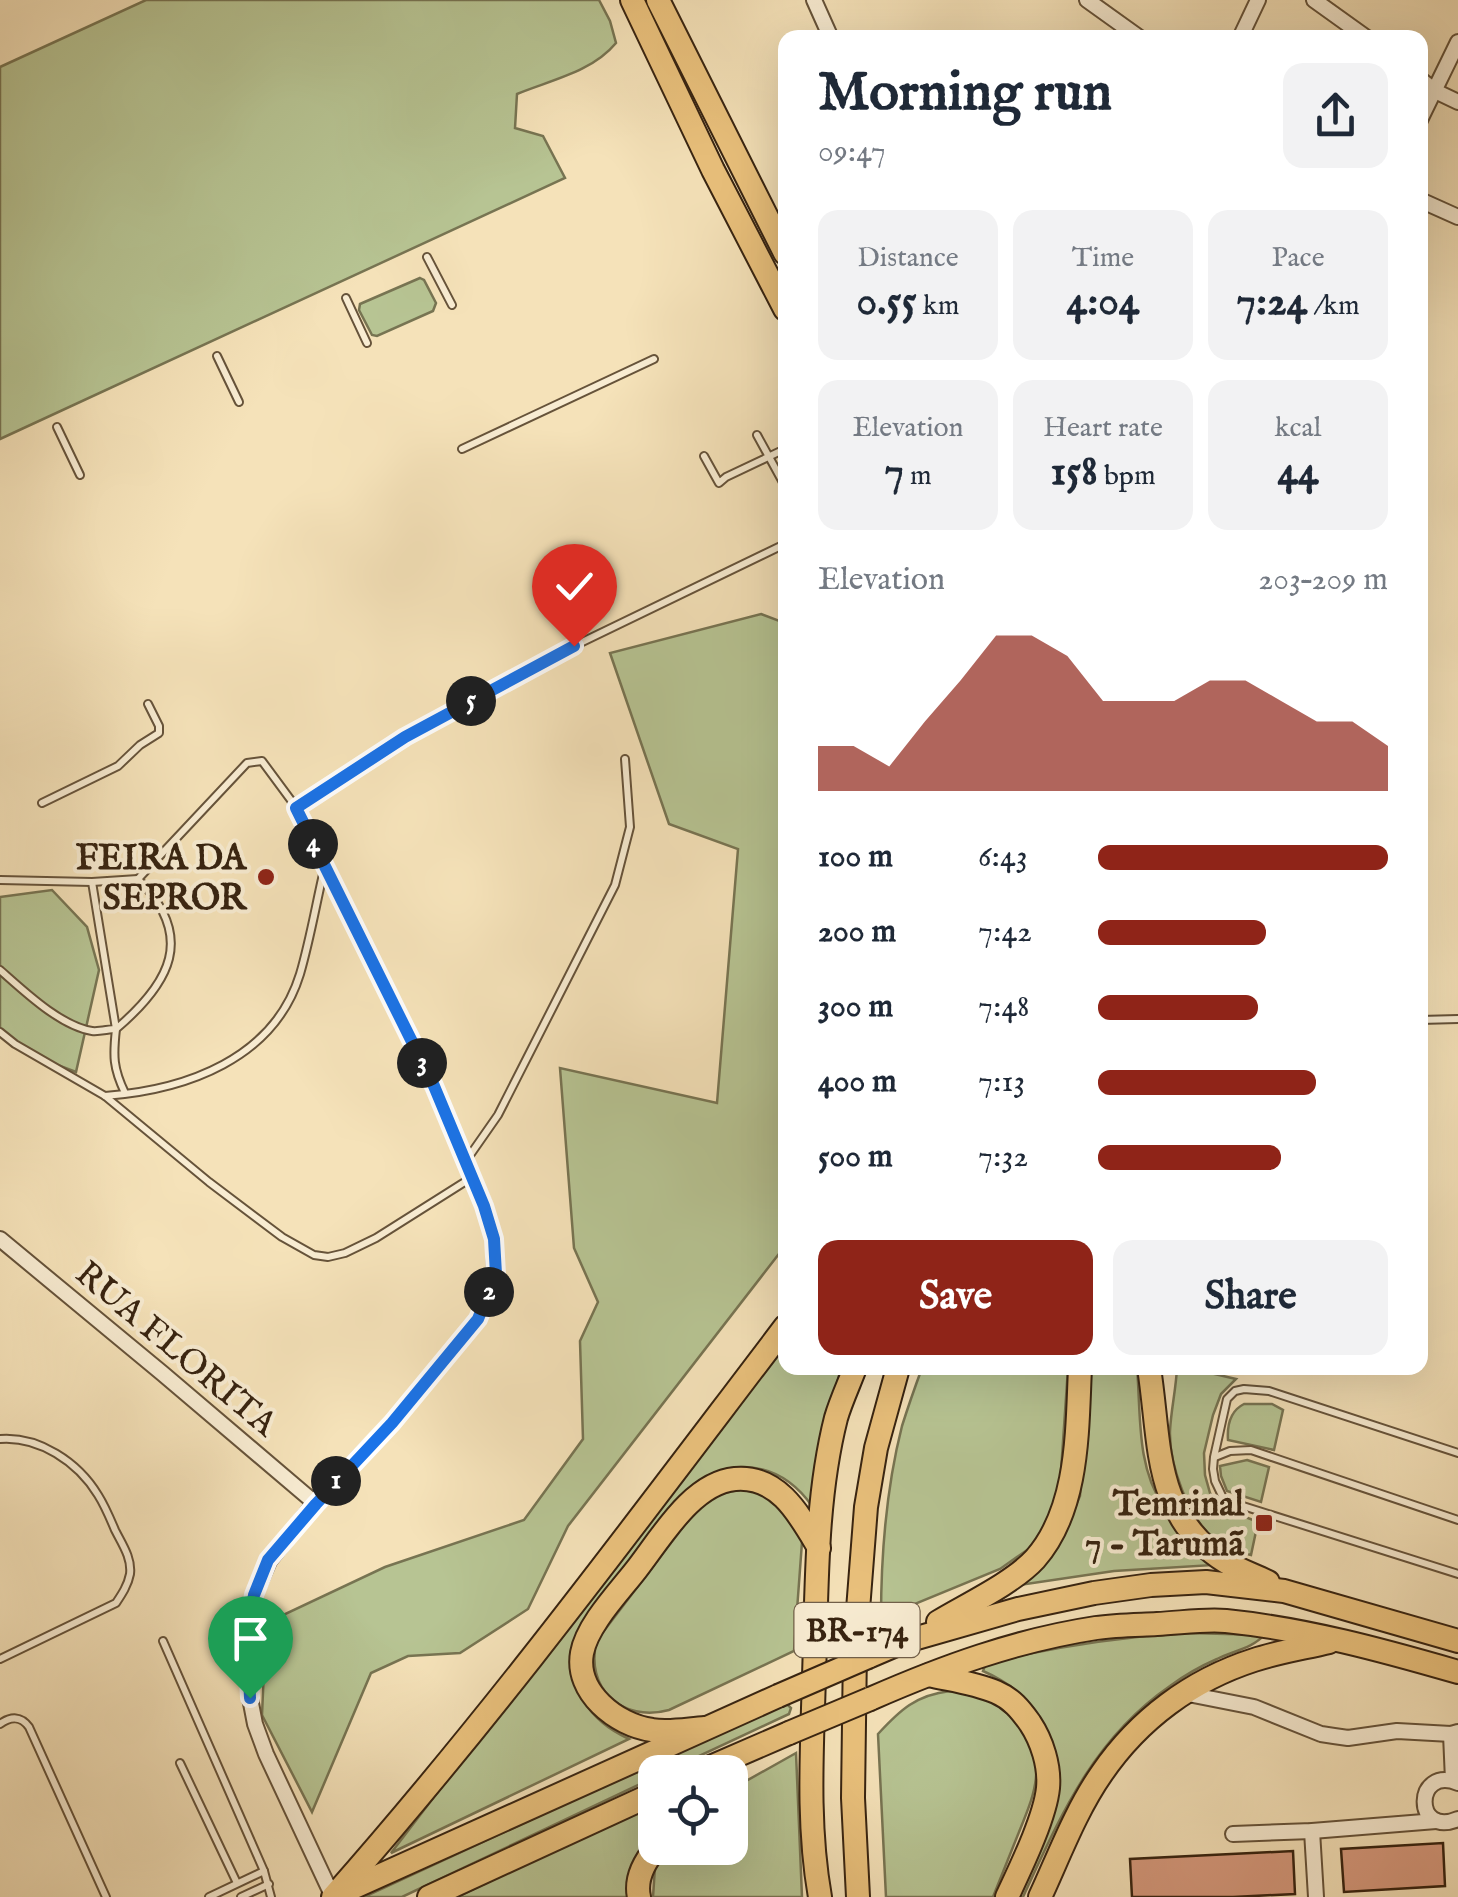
<!DOCTYPE html>
<html lang="en">
<head>
<meta charset="utf-8">
<style>
	:root { --surface:#fff; --page:#f2f2f3; --text:#1f2937; --muted:#747a83; --accent:#8f2418 }
	body { margin:0; font-family:"IM FELL English",serif; background:var(--page); color:var(--text); height:100vh; display:flex; flex-direction:column; font-size:38px; white-space:nowrap }
	* { box-sizing:border-box; margin:0 }
	p { font-size:32px; color:var(--muted) }
	.icon { flex:none; width:55px; height:55px; fill:none; stroke:currentColor; stroke-width:2; stroke-linecap:round; stroke-linejoin:round }
	.map { position:relative; flex:1; overflow:hidden }
	.panel { position:absolute; left:778px; top:30px; width:650px; height:1345px; display:flex; flex-direction:column; background:var(--surface); border-radius:20px; box-shadow:0 10px 40px #0002 }
	.panel>* { flex:none }
	.buttons { position:absolute; left:638px; top:1755px; display:grid; gap:20px }
	.buttons a { display:grid; place-items:center; width:110px; height:110px; border-radius:20px; background:var(--surface); box-shadow:0 10px 40px #0002; font-size:50px }
	.pin { position:absolute; display:grid; place-items:center; width:85px; height:85px; color:#fff; margin:-102px -42px; border-radius:50% 50% 50% 0; rotate:-45deg; box-shadow:0 0 10px #0007 }
	.pin .icon { rotate:45deg }
	.km { position:absolute; width:50px; height:50px; margin:-25px; border-radius:50%; background:#222; color:#fff; font-size:28px; line-height:50px; text-align:center }
	.round { display:grid; place-items:center; flex:none; width:105px; height:105px; border-radius:20px; background:var(--page) }
	.overview { display:flex; align-items:center; justify-content:space-between; height:170px; padding:0 40px }
	h1 { font-size:55px; font-weight:700; line-height:75px }
	.stats { display:grid; grid-template-columns:repeat(3,1fr); gap:15px; height:170px; padding:10px 40px }
	.stats div { display:grid; align-content:center; border-radius:20px; background:var(--page); text-align:center }
	.stats b { font-size:42px; font-weight:700 }
	.stats small { font-size:28px; font-weight:400 }
	.stats p { font-size:28px }
	.chart { height:280px; padding:20px 40px }
	.chart p { display:flex; justify-content:space-between }
	.chart svg { width:100%; height:180px; margin-top:10px; fill:var(--accent); opacity:.7 }
	.cta { display:flex; gap:20px; margin-top:auto; padding:20px 40px }
	.cta a { flex:1; height:115px; border-radius:20px; background:var(--accent); color:#fff; font-size:40px; font-weight:700; line-height:115px; text-align:center }
	.cta a+a { background:var(--page); color:var(--text) }
	ul { padding:0 40px; list-style:none; font-size:32px }
	li { display:grid; grid-template-columns:160px 120px 1fr; align-items:center; height:75px }
	li i { height:25px; border-radius:12px; background:var(--accent) }
	.map>svg:first-child { display:block }
	.green { fill:#b7c493; stroke:#777452; stroke-width:2.5 }
	.building { fill:#d6997d; stroke:#372310; stroke-width:2.5 }
	.lines { fill:none; stroke-linecap:round; stroke-linejoin:round }
	.service-casing { stroke:#66533a; stroke-width:10 }
	.minor-casing { stroke:#66533a; stroke-width:18 }
	.trunk-casing { stroke:#372310; stroke-width:26 }
	.service { stroke:#f8ecd2; stroke-width:6 }
	.minor { stroke:#f8ecd2; stroke-width:14 }
	.trunk { stroke:#eac17c; stroke-width:22 }
	.trunk-bridge-casing { stroke:#372310; stroke-width:26; stroke-linecap:butt }
	.trunk-bridge { stroke:#eac17c; stroke-width:22 }
	.route-casing { stroke:#fff; stroke-width:20 }
	.route { stroke:#1a73e8; stroke-width:12 }
	.poi-dot { fill:#8f2418; stroke:#f8ecd2; stroke-width:4 }
	.labels { text-anchor:middle; stroke-width:8; stroke-linejoin:round; paint-order:stroke }
	.shield { fill:#f8ecd2; stroke:#715f4a; stroke-width:2.5 }
	.shield-label { font-size:32px; font-weight:bold; fill:#372310 }
	.poi-label { font-size:35px; font-weight:bold; fill:#372310; stroke:#f8ecd2; text-anchor:end }
	.street-label { font-size:35px; fill:#372310; stroke:#f8ecd2 }
</style>
</head>
<body>
<div class="map">
<svg width="1458" height="1897" viewBox="0 0 1458 1897">
	<rect width="100%" height="100%" fill="#f5e2b9"/>
	<filter id="stains"><feTurbulence type="fractalNoise" baseFrequency=".002" numOctaves="4"/><feColorMatrix values="0 0 0 0 .2 0 0 0 0 .09 0 0 0 0 .02 0 0 0 .5 -.17"/></filter>
	<radialGradient id="worn" r=".72"><stop offset=".6" stop-color="#630" stop-opacity="0"/><stop offset="1" stop-color="#630" stop-opacity=".3"/></radialGradient>
	<g class="green">
		<path d="M146,0H599L610,21L616,43C592,72 551,80 517,94L515,128L543,136L565,178L0,439V67Z"/>
		<path d="M420,278L424,280L436,303L433,311L377,336L372,335L359,310L360,304Z"/>
		<path d="M761,614L785,623V1246L568,1526L528,1609L460,1653L408,1656L371,1673L312,1812L262,1715L266,1623L385,1567L524,1520L583,1439L580,1341L598,1302L574,1248L560,1068L717,1103L738,849L669,824L610,653Z"/>
		<path d="M52,890L87,927L99,970L76,1072L31,1055L0,1035V897Z"/>
		<path d="M785,1339V1368H841L833,1398L812,1506C780,1461 729,1454 687,1490L587,1619L582,1698C594,1718 608,1729 629,1739L391,1853Z"/>
		<path d="M922,1368H1068L1060,1486L1053,1514L1030,1548L1000,1569L881,1618C881,1554 886,1489 902,1426C908,1407 915,1387 922,1368Z"/>
		<path d="M1088,1368H1137C1141,1412 1136,1466 1163,1505C1178,1526 1198,1545 1214,1565L1114,1571L1013,1586L1066,1528L1080,1496Z"/>
		<path d="M1177,1368H1189L1236,1379L1221,1394L1213,1415L1204,1453L1205,1475L1210,1493L1218,1506L1258,1522L1251,1555C1238,1552 1225,1548 1215,1540C1188,1517 1169,1465 1170,1431C1171,1410 1176,1389 1177,1368Z"/>
		<path d="M1244,1404H1272L1283,1410L1274,1450L1228,1440C1227,1425 1230,1411 1244,1404Z"/>
		<path d="M1247,1460L1269,1467L1261,1502L1227,1491L1221,1476L1220,1466Z"/>
		<path d="M747,1489L769,1495L800,1530L802,1542L794,1651L669,1710C622,1723 584,1688 597,1640L696,1510C711,1495 727,1491 747,1489Z"/>
		<path d="M1188,1633L1264,1635C1253,1648 1233,1651 1217,1659C1201,1666 1185,1675 1170,1686C1093,1739 1061,1815 1023,1897H1012L1052,1744C1040,1708 1017,1686 983,1671L986,1663C1053,1647 1119,1637 1188,1633Z"/>
		<path d="M950,1691C981,1695 997,1699 1017,1724C1048,1763 1036,1790 1019,1832C1010,1854 1002,1875 993,1897H886L878,1734C900,1710 916,1695 950,1691Z"/>
		<path d="M785,1702L791,1708L789,1714L665,1772H655V1777L402,1897H364Z"/>
		<path d="M796,1753L802,1897H653L655,1867L670,1848H730V1790Z"/>
		<path d="M655,1802V1821L642,1842L637,1857L634,1897H457Z"/>
	</g>
	<g class="building">
		<path d="M1443,1843L1445,1886L1344,1892L1341,1849Z"/>
		<path d="M1293,1851L1295,1894L1233,1897H1132L1130,1859Z"/>
	</g>
	<g class="lines">
		<defs>
			<g id="service">
				<path d="M427,257L452,305"/>
				<path d="M346,298L367,343"/>
				<path d="M217,356L239,402"/>
				<path d="M57,427L80,475"/>
				<path d="M757,435L785,486"/>
				<path d="M462,449L654,359"/>
				<path d="M704,456L719,483L726,477L785,449"/>
				<path d="M42,803L118,766L140,745L159,733V726L148,704"/>
				<path d="M0,880L92,882L138,879"/>
				<path d="M0,970C23,990 60,1026 92,1031C99,1032 109,1029 116,1029L92,882"/>
				<path d="M1420,1020L1458,1019"/>
				<path d="M0,1032L15,1044L105,1096L209,1182L282,1237L314,1255L328,1257L345,1253L376,1238L471,1178"/>
				<path d="M125,1093C113,1068 113,1056 116,1029C170,983 196,937 138,879L247,763L262,761L296,807L405,737L574,646L785,544"/>
				<path d="M105,1096C186,1090 274,1059 300,974C310,940 316,904 324,870"/>
				<path d="M468,1158L498,1115L615,885L630,827L625,759"/>
				<path d="M0,1439C39,1436 78,1462 98,1495C105,1506 110,1518 115,1530C122,1544 132,1558 130,1574C128,1585 122,1594 116,1603L0,1659"/>
				<path d="M1458,1453L1269,1391L1244,1389L1235,1391L1227,1399L1214,1457L1213,1469L1215,1481L1224,1500L1458,1574"/>
				<path d="M1215,1457L1230,1451L1251,1450L1458,1520"/>
				<path d="M163,1641L264,1871L271,1897"/>
				<path d="M0,1724C11,1716 21,1716 29,1727L106,1897"/>
				<path d="M180,1763L237,1883"/>
				<path d="M209,1897L264,1871"/>
				<path d="M241,1897L269,1884"/>
			</g>
			<g id="minor">
				<path d="M814,0L831,38"/>
				<path d="M1087,0L1140,38"/>
				<path d="M1314,0L1367,38"/>
				<path d="M1240,38L1258,0"/>
				<path d="M1420,79L1435,91L1458,102"/>
				<path d="M1420,120L1458,42"/>
				<path d="M1420,200L1458,217"/>
				<path d="M296,807L434,1087L484,1205L494,1239L495,1274L478,1319L392,1423L315,1503L269,1561L254,1595L247,1634L250,1698L255,1724L266,1754L333,1897"/>
				<path d="M0,1239L162,1373L315,1503"/>
				<path d="M1183,1693L1254,1707L1321,1734L1334,1736L1348,1738L1397,1731L1451,1734L1458,1732"/>
				<path d="M1451,1734L1453,1780"/>
				<path d="M1458,1783C1414,1765 1413,1838 1458,1819"/>
				<path d="M1312,1831L1316,1897"/>
				<path d="M1233,1834L1312,1831L1436,1821"/>
			</g>
			<g id="trunk">
				<path d="M632,0L713,170L785,309"/>
				<path d="M658,0L785,253"/>
				<path d="M1149,1368C1161,1443 1152,1516 1226,1562C1239,1570 1254,1575 1268,1582"/>
				<path d="M938,1622C966,1605 1013,1583 1035,1559C1079,1509 1077,1431 1080,1368"/>
				<path d="M868,1657L903,1642L1018,1609L1094,1593L1151,1585L1206,1582L1284,1591L1458,1641"/>
				<path d="M929,1675C951,1680 975,1683 996,1692C1012,1699 1020,1709 1030,1723C1042,1741 1050,1766 1048,1788C1045,1818 1020,1869 1007,1897"/>
				<path d="M870,1699C943,1667 1017,1640 1096,1628C1116,1625 1137,1625 1157,1624C1180,1623 1204,1619 1226,1621C1305,1629 1382,1650 1458,1672"/>
				<path d="M705,1728C688,1729 669,1733 652,1730C616,1725 575,1692 582,1653C587,1625 619,1592 636,1570C661,1538 692,1483 735,1479C779,1475 800,1516 819,1548"/>
				<path d="M699,1772L789,1733"/>
				<path d="M341,1893L778,1696"/>
				<path d="M333,1897C494,1715 638,1520 785,1327"/>
				<path d="M429,1897L655,1793"/>
				<path d="M639,1897C635,1879 645,1861 656,1848"/>
				<path d="M820,1897C807,1824 812,1750 814,1676C817,1591 815,1501 836,1418C841,1401 849,1384 855,1368"/>
				<path d="M858,1897L853,1798L855,1648L866,1507L876,1448L898,1368"/>
				<path d="M1040,1897C1059,1856 1076,1810 1102,1773C1139,1719 1192,1680 1254,1660C1278,1652 1304,1648 1329,1642"/>
			</g>
		</defs>
		<use href="#service" class="service-casing"/>
		<use href="#minor" class="minor-casing"/>
		<use href="#trunk" class="trunk-casing"/>
		<use href="#service" class="service"/>
		<use href="#minor" class="minor"/>
		<use href="#trunk" class="trunk"/>
		<defs>
			<g id="trunk-bridge">
				<path d="M778,1696L868,1657"/>
				<path d="M789,1733L870,1699"/>
			</g>
		</defs>
		<use href="#trunk-bridge" class="trunk-bridge-casing"/>
		<use href="#trunk-bridge" class="trunk-bridge"/>
	</g>
	<g class="lines">
		<defs>
			<path id="route" d="M250,1698L247,1634L254,1595L268,1560L316,1504L392,1423L478,1319L496,1274L494,1239L484,1206L434,1086L296,808L405,737L574,646"/>
		</defs>
		<use href="#route" class="route-casing"/>
		<use href="#route" class="route"/>
	</g>
	<g class="poi-dot">
		<circle cx="266" cy="877" r="10"/>
		<rect x="1254" y="1513" width="20" height="20" rx="5"/>
	</g>
	<g class="labels">
		<rect class="shield" x="794.5" y="1603" width="125" height="54" rx="8"/>
		<g class="shield-label">
			<text x="857" y="1641">BR-174</text>
		</g>
		<g class="poi-label">
			<text x="246" y="869">FEIRA DA<tspan x="246" dy="40">SEPROR</tspan></text>
			<text x="1244" y="1515">Temrinal<tspan x="1244" dy="40">7 - Tarumã</tspan></text>
		</g>
		<g class="street-label">
			<text transform="translate(177 1348) rotate(40)" y="12">RUA FLORITA</text>
		</g>
	</g>
	<rect width="100%" height="100%" filter="url(#stains)"/>
	<rect width="100%" height="100%" fill="url(#worn)"/>
</svg>
<div class="buttons">
<a><svg class="icon" aria-label="locate" viewBox="0 0 24 24"><circle cx="12" cy="12" r="6"/><path d="M12 2v4M12 18v4M2 12h4M18 12h4"/></svg></a>
</div>
<div class="pin" style="left:250px;top:1698px;background:#1e9e55"><svg class="icon" aria-label="arrive" viewBox="0 0 24 24"><path d="M6 21V4h12l-3 4 3 4H6"/></svg></div>
<div class="pin" style="left:574px;top:646px;background:#d93025"><svg class="icon" aria-label="check" viewBox="0 0 24 24"><path d="M5 12l5 5 9-10"/></svg></div>
<b class="km" style="left:336px;top:1481px">1</b>
<b class="km" style="left:489px;top:1292px">2</b>
<b class="km" style="left:422px;top:1063px">3</b>
<b class="km" style="left:313px;top:844px">4</b>
<b class="km" style="left:471px;top:701px">5</b>
<section class="panel">
<div class="overview"><div><h1>Morning run</h1><p>09:47</p></div><a class="round"><svg class="icon" aria-label="share" viewBox="0 0 24 24"><path d="M12 15V3M7 8l5-5 5 5M5 13v7h14v-7"/></svg></a></div>
<div class="stats">
<div><p>Distance</p><b>0.55<small> km</small></b></div>
<div><p>Time</p><b>4:04</b></div>
<div><p>Pace</p><b>7:24<small> /km</small></b></div>
</div>
<div class="stats">
<div><p>Elevation</p><b>7<small> m</small></b></div>
<div><p>Heart rate</p><b>158<small> bpm</small></b></div>
<div><p>kcal</p><b>44</b></div>
</div>
<div class="chart"><p><span>Elevation</span>203–209 m</p>
<svg viewBox="0 0 160 44" preserveAspectRatio="none"><path d="M0 44V33L10 33L20 38L30 27L40 17L50 6L60 6L70 11L80 22L90 22L100 22L110 17L120 17L130 22L140 27L150 27L160 33V44z"/></svg>
</div>
<ul>
<li><b>100 m</b>6:43<i style="width:100%"></i></li>
<li><b>200 m</b>7:42<i style="width:58%"></i></li>
<li><b>300 m</b>7:48<i style="width:55%"></i></li>
<li><b>400 m</b>7:13<i style="width:75%"></i></li>
<li><b>500 m</b>7:32<i style="width:63%"></i></li>
</ul>
<div class="cta"><a>Save</a><a>Share</a></div>
</section>
</div>
</body>
</html>
